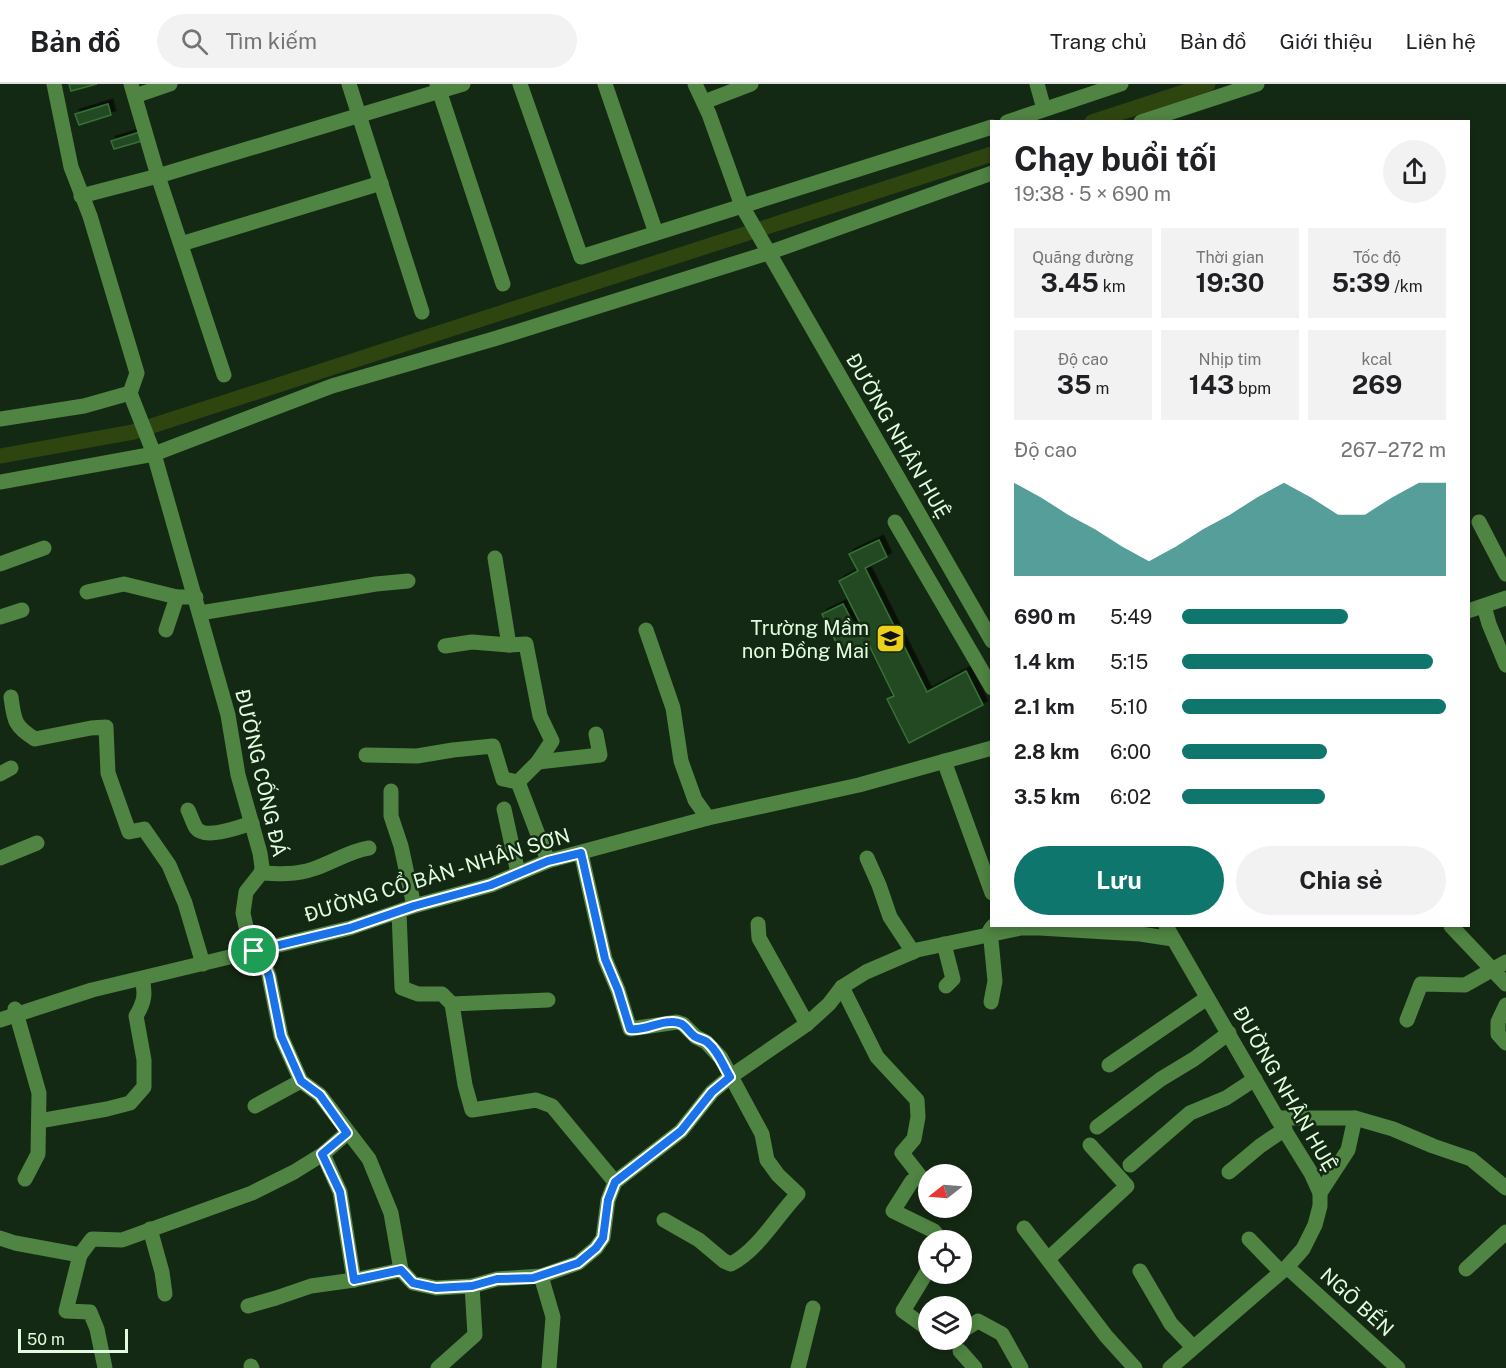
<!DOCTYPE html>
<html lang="vi">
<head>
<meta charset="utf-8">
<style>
	:root { --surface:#fff; --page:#f2f2f2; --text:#202124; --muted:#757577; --line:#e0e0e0; --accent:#0f766e }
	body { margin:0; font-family:"Public Sans",sans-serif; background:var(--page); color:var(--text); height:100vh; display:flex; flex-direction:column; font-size:22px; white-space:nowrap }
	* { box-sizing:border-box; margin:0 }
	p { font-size:20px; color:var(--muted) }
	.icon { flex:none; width:33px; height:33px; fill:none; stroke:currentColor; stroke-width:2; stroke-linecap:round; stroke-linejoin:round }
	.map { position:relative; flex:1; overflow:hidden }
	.panel { position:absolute; left:990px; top:36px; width:480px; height:807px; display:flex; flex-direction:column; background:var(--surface); border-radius:0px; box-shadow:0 3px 9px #0003 }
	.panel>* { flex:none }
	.needle { width:39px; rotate:253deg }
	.fabs { position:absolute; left:918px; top:1080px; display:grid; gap:12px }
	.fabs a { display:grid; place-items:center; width:54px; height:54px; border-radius:50%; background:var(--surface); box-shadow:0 3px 9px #0003; font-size:30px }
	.scale { position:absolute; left:18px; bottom:15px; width:110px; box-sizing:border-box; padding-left:6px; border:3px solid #e1fcde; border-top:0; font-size:16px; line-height:21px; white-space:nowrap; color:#e1fcde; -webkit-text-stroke:4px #142913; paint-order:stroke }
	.pin { position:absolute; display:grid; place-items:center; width:51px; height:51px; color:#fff; margin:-26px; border:3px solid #fff; border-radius:50%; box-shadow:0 2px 6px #0007 }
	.round { display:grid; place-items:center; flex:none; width:63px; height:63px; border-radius:32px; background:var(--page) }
	.overview { display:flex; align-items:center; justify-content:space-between; height:102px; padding:0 24px }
	h1 { font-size:33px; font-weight:700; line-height:45px }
	.metrics { display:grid; grid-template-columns:repeat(3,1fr); gap:9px; height:102px; padding:6px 24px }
	.metrics div { display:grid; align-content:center; border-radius:0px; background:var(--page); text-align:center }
	.metrics b { font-size:26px; font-weight:700 }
	.metrics small { font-size:16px; font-weight:400 }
	.metrics p { font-size:16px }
	.chart { height:168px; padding:12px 24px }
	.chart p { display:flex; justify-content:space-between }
	.chart svg { width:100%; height:108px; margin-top:6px; fill:var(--accent); opacity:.7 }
	.primary-button { display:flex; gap:12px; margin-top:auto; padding:12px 24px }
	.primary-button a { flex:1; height:69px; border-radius:36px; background:var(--accent); color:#fff; font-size:24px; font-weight:700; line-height:69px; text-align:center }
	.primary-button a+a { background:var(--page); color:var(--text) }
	ul { padding:0 24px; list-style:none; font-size:20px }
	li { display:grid; grid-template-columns:96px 72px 1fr; align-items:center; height:45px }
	li i { height:15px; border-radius:8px; background:var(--accent) }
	header { display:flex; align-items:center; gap:36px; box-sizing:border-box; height:84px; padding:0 30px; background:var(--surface); border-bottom:2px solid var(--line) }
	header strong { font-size:28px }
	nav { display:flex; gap:33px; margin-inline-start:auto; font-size:21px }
	.search { width:420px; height:54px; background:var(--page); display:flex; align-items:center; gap:15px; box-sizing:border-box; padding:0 21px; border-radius:33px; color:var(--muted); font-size:22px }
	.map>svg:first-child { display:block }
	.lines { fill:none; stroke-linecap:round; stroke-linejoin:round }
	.canal { stroke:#2f4510; stroke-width:15 }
	.building { fill:#224821; stroke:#367235; stroke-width:1.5; filter:url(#shadow) }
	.minor { stroke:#4f8442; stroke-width:15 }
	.route-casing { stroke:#fff; stroke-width:12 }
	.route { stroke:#1a73e8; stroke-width:8 }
	.labels { text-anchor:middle; stroke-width:5; stroke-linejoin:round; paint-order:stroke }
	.street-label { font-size:20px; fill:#e1fcde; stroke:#142913 }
	.poi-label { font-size:20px; fill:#e1fcde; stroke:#142913; text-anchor:end }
</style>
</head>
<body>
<header>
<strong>Bản đồ</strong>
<div class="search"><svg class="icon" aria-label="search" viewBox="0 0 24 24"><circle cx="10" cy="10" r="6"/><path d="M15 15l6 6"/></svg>Tìm kiếm</div>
<nav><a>Trang chủ</a><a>Bản đồ</a><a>Giới thiệu</a><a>Liên hệ</a></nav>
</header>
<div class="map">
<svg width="1506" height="1284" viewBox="0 0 1506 1284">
	<defs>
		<filter id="shadow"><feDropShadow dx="4.5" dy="-4.5" stdDeviation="0" flood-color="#0009"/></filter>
	</defs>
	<rect width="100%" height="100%" fill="#142913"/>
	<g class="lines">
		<g class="canal">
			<path d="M1092,38L1208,0"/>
			<path d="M0,372L133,348L992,70"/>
		</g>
	</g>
	<g class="building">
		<path d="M69,0H97L71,7Z"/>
		<path d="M108,20L111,31L79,41L75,30Z"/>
		<path d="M140,48L142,57L114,65L111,57Z"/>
		<path d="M879,456L887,473L865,484L927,608L966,587L983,621L909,659L887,615L894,612L868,559L843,572L822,530L843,520L861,554L866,551L839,497L858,487L849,470Z"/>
	</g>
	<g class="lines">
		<g class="minor">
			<path d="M54,0L71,83L90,132L137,289L130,309L154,370L228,631L238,691L260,769L262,783L261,789L246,808L243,829L250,861L262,873L269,892L281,952L301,997L320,1011L369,1075L391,1129L401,1186L413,1199L436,1204L472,1202"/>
			<path d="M131,0L158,92L224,291"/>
			<path d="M349,0L422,228"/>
			<path d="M437,0L503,200"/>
			<path d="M520,0L581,173L992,43"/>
			<path d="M605,0L656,149"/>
			<path d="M695,0L709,30L742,122L992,557"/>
			<path d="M1037,0L1044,25"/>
			<path d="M135,12L170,0"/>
			<path d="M704,18L751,0"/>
			<path d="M1007,38L1121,0"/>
			<path d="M1141,38L1257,0"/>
			<path d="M81,112L158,92L463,0"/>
			<path d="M181,160L381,99"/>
			<path d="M0,335L84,322L130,309"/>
			<path d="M0,398L154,370L332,302L497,254L768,169L992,89"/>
			<path d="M895,438L992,604"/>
			<path d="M1479,438L1506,490"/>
			<path d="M495,474L509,561"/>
			<path d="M0,480L44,464"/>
			<path d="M87,508L124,500L177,513H196"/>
			<path d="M1484,522L1489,540L1506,581"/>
			<path d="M1468,527L1506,514"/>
			<path d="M200,529L376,500L408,497"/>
			<path d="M0,533L22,526"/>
			<path d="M166,546L177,513"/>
			<path d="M646,546L673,624L681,677L695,716L708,734"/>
			<path d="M445,562L472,558L509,561L526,560L540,632L552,657L538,678L518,698"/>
			<path d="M11,613C14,636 14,642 35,655L91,644L106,643L108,689L129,748L144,745L169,781L185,819L203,880"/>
			<path d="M366,671L417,672L453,666L493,662L503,695L518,698"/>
			<path d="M944,677L992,809"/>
			<path d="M538,678L600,671L596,650"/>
			<path d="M0,690L11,684"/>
			<path d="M518,698L548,777"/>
			<path d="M391,707V732L401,762L414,822"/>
			<path d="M504,725L518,789"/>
			<path d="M188,726C191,732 193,739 196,744C205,756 240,743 252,739"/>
			<path d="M581,769L605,875L618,906L630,945L677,938L683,940L696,953L706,958L721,974L762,1050L767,1076L778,1091L798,1110C776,1133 759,1165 731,1180L724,1177L699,1156L664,1136"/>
			<path d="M0,774L37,759"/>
			<path d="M867,774L879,801L890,833L913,868"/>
			<path d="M261,789C279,790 295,791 313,785C332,779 349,767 369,764"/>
			<path d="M399,828L402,904L418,910H442L452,920L548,916"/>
			<path d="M758,840L759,854L807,940"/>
			<path d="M1166,842L1277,1034L1311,1089L1320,1109V1122L1315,1141L1303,1165L1287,1183L1170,1284"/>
			<path d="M1451,842L1506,900"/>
			<path d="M944,860L953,895L946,902"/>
			<path d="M842,903L877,973L917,1016L918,1033L914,1055L902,1069L920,1092L912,1097L893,1127L934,1147L941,1156"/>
			<path d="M991,918L995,897L990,846L993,842"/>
			<path d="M452,920L465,1001L472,1026L536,1016L552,1022L615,1098"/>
			<path d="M1506,921L1498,938V950L1506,959"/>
			<path d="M15,925L39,1009L38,1070L25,1095"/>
			<path d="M0,936L92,906L350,844L414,822L491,801L548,777L708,734L859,701L992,664"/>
			<path d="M1407,936L1421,900L1465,901L1506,878"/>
			<path d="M1109,981L1207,914"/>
			<path d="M255,1022L301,997"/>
			<path d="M1277,1034H1355L1393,1045L1433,1062L1471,1075L1506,1104"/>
			<path d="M39,1037L107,1025L130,1019L144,1003V976L136,932C144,919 146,910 142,895"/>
			<path d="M1097,1043L1161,995L1194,975L1229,949"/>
			<path d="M323,1070L340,1108L354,1196"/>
			<path d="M1130,1081L1190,1029L1226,1014L1255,995"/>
			<path d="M1229,1088L1260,1062L1285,1045"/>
			<path d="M1320,1109L1348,1066L1355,1034"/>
			<path d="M1024,1144L1106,1252L1135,1284"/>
			<path d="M150,1145L162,1188L165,1210"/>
			<path d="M0,1154L15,1159L80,1171L92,1155L122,1156L252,1109L294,1088L323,1070L347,1049"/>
			<path d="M1249,1155L1281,1188"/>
			<path d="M80,1171L66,1227L90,1228L97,1245L105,1284"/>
			<path d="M1048,1175L1127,1102L1090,1061"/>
			<path d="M1287,1183L1398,1284"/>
			<path d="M1466,1185L1506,1148"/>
			<path d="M928,1186L903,1227L928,1245"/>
			<path d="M1140,1187L1171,1240L1193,1263"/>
			<path d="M541,1192L553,1233L549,1284"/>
			<path d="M248,1222L276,1214L311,1202L354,1196L401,1186"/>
			<path d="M962,1247L978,1237L1002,1250L1021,1284"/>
			<path d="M945,1256H947"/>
			<path d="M960,1267L975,1284"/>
			<path d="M251,1282L252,1284"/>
			<path d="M438,1284L475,1251L472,1202L497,1195L541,1192L578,1179L596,1164L603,1154L608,1116L615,1098L681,1047L712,1008L730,993L807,940L829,920L842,903L866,888L917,866L1021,844H1040L1140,850L1173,855"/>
			<path d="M798,1284L813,1224"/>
		</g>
	</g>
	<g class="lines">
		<defs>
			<path id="route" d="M581,769L605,875L618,906L630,945C644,947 657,938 671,938C684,937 686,945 694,952C698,955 703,955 707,958C718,967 723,981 730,993L712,1008L681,1047L615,1098L608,1116L603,1154L596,1164L578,1179L533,1194L497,1195L472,1202L436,1204L413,1199L401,1186L354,1196L340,1108L322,1070L347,1049L320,1011L301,997L281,952L269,892L262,873L254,867L350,844L414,822L491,801L548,777Z"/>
		</defs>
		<use href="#route" class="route-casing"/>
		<use href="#route" class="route"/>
	</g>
	<defs>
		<symbol id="school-square" viewBox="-11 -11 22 22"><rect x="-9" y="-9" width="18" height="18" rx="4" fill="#ecd11a" stroke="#142913"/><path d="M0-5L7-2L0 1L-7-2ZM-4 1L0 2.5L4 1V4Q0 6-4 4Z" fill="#111"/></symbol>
	</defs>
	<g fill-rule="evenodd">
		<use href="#school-square" x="874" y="538" width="33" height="33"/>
	</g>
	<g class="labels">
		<g class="street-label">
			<text transform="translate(898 352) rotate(60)" y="7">ĐƯỜNG NHÂN HUỆ</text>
			<text transform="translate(261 689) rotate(77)" y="7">ĐƯỜNG CỐNG ĐÁ</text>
			<text transform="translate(437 791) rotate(-17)" y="7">ĐƯỜNG CỔ BẢN - NHÂN SƠN</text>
			<text transform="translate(1285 1005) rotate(60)" y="7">ĐƯỜNG NHÂN HUỆ</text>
			<text transform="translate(1357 1218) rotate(42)" y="7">NGÕ BẾN</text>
		</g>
		<g class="poi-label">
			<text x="869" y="551">Trường Mầm<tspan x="869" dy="23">non Đồng Mai</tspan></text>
		</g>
	</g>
</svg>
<div class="fabs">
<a><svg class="needle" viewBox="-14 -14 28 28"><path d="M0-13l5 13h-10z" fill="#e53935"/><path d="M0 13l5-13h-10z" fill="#757577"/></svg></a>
<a><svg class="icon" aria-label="locate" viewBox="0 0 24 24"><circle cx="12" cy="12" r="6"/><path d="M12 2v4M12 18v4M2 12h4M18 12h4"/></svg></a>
<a><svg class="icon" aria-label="layers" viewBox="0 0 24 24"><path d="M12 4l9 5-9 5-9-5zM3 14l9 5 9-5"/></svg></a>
</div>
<div class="scale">50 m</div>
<div class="pin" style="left:254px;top:867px;background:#1e9e55"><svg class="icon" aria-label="arrive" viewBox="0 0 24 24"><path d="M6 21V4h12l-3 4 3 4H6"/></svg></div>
<section class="panel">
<div class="overview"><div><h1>Chạy buổi tối</h1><p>19:38 · 5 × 690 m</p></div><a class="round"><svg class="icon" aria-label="share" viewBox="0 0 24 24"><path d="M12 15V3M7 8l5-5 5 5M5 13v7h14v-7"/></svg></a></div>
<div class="metrics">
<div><p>Quãng đường</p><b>3.45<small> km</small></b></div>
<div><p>Thời gian</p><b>19:30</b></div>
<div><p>Tốc độ</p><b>5:39<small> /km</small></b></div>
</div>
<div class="metrics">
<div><p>Độ cao</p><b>35<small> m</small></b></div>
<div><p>Nhịp tim</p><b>143<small> bpm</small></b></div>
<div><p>kcal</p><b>269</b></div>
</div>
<div class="chart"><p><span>Độ cao</span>267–272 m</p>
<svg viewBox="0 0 160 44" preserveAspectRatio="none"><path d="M0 44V6L10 12L20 19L30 25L40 32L50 38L60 32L70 25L80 19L90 12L100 6L110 12L120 19L130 19L140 12L150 6L160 6V44z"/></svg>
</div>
<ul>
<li><b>690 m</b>5:49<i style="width:63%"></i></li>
<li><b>1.4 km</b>5:15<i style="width:95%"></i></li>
<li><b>2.1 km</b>5:10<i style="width:100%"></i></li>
<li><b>2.8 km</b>6:00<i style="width:55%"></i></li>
<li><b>3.5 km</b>6:02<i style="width:54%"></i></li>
</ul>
<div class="primary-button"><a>Lưu</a><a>Chia sẻ</a></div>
</section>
</div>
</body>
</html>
